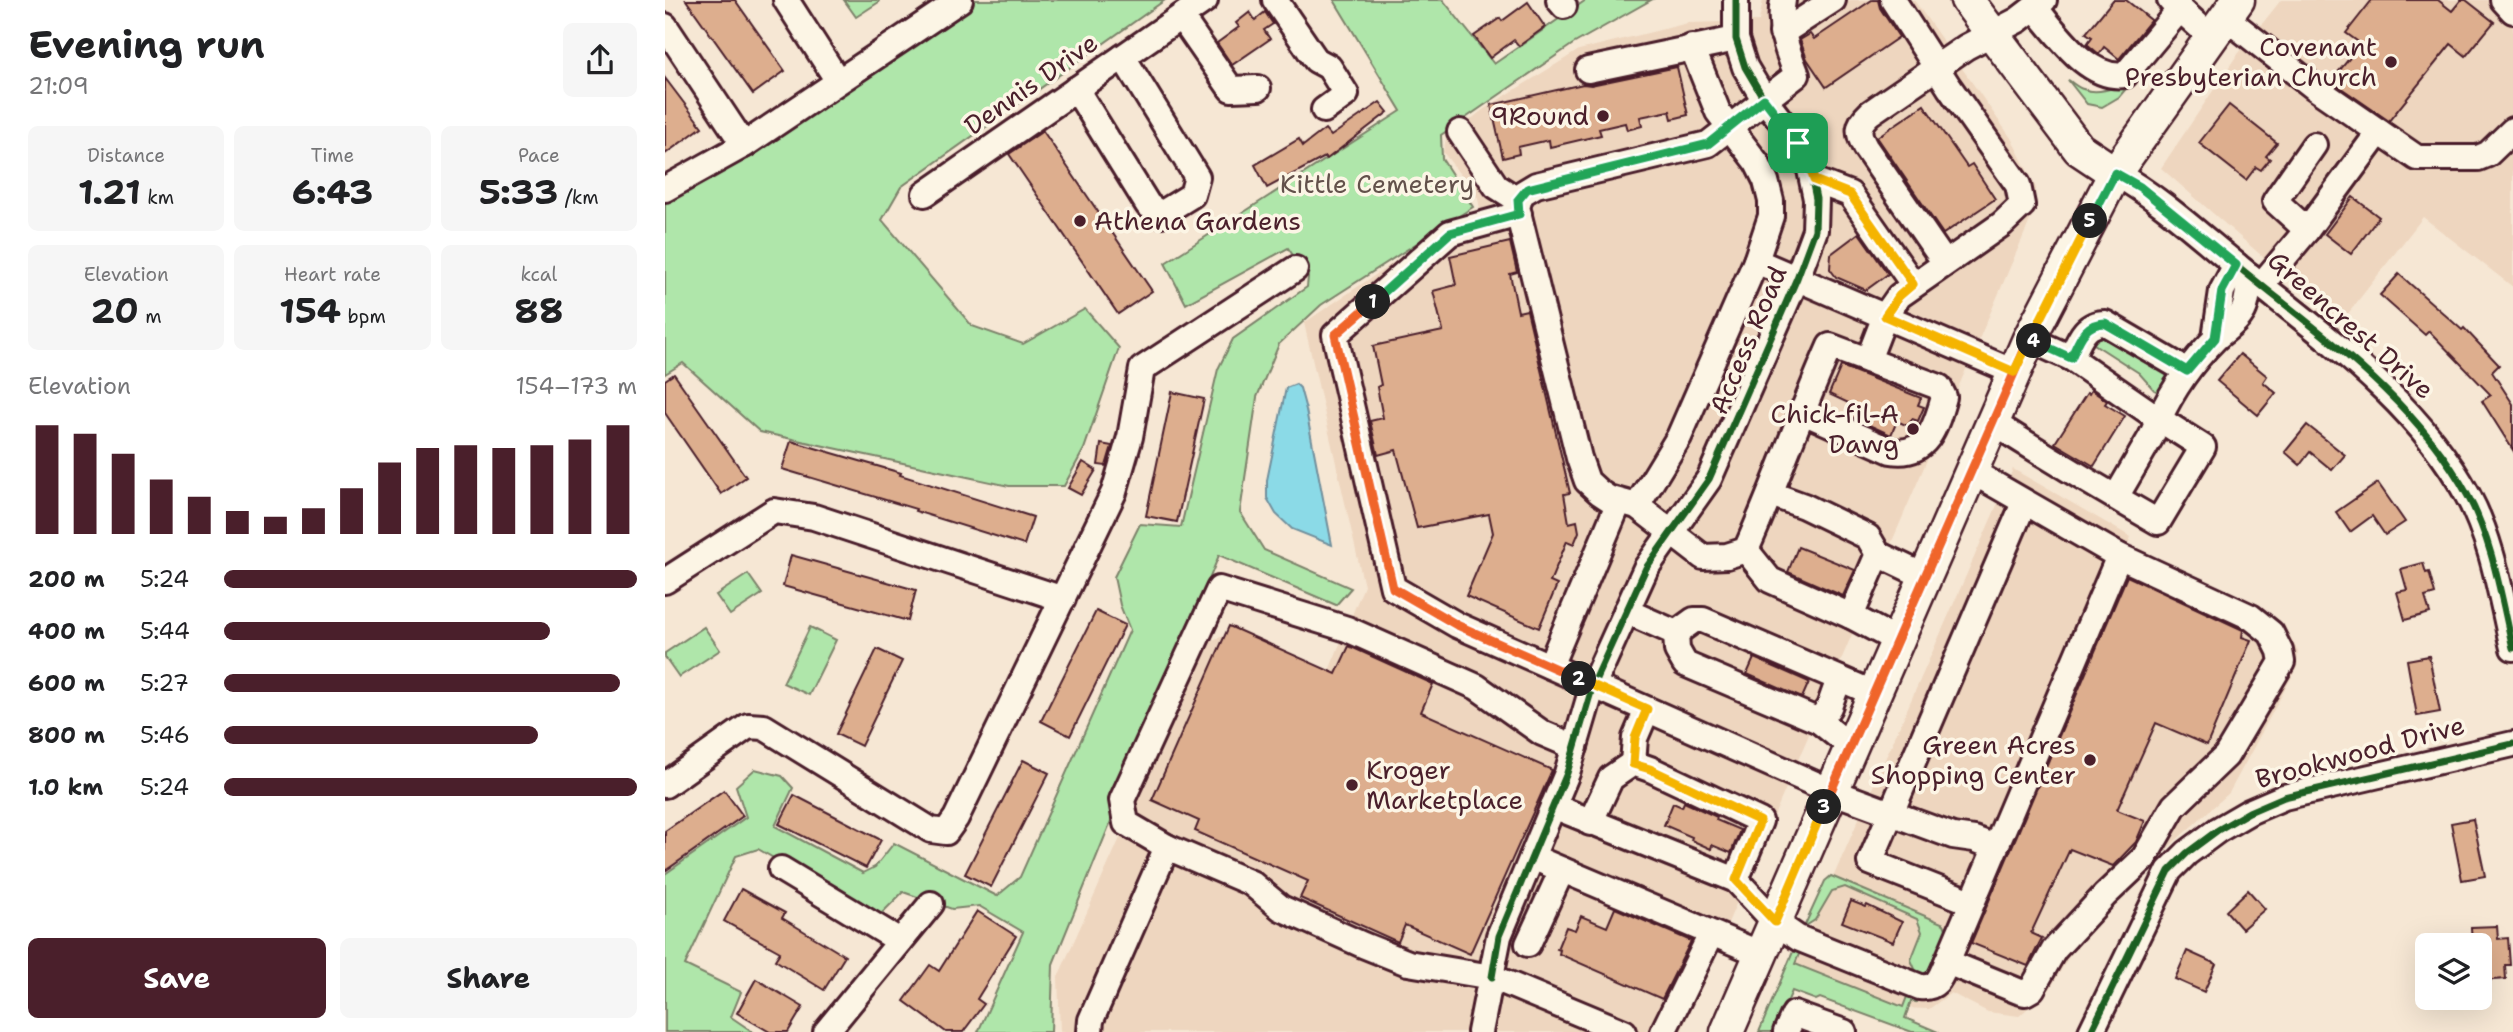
<!DOCTYPE html>
<html lang="en">
<head>
<meta charset="utf-8">
<style>
	:root { --surface:#fff; --page:#f6f6f6; --text:#202124; --muted:#757577; --accent:#4a1f2b }
	body { margin:0; font-family:"Shantell Sans",sans-serif; background:var(--page); color:var(--text); height:100vh; display:flex; flex-direction:column; font-size:26px; white-space:nowrap }
	* { box-sizing:border-box; margin:0 }
	p { font-size:23px; color:var(--muted) }
	.icon { flex:none; width:38px; height:38px; fill:none; stroke:currentColor; stroke-width:2; stroke-linecap:round; stroke-linejoin:round }
	.map { position:relative; flex:1; overflow:hidden }
	.drawer { display:flex; flex-direction:column; background:var(--surface); width:665px }
	.drawer>* { flex:none }
	.tools { position:absolute; left:1750px; top:933px; display:grid; gap:14px }
	.tools a { display:grid; place-items:center; width:77px; height:77px; border-radius:10px; background:var(--surface); box-shadow:0 7px 28px #0002; font-size:35px }
	.pin { position:absolute; display:grid; place-items:center; width:60px; height:60px; color:#fff; margin:-30px; border-radius:14px; box-shadow:0 4px 10px #0006 }
	.km { position:absolute; width:35px; height:35px; margin:-18px; border-radius:50%; background:#222; color:#fff; font-size:19px; line-height:35px; text-align:center }
	.round { display:grid; place-items:center; flex:none; width:74px; height:74px; border-radius:10px; background:var(--page) }
	.head { display:flex; align-items:center; justify-content:space-between; height:119px; padding:0 28px }
	h1 { font-size:38px; font-weight:700; line-height:52px }
	.figures { display:grid; grid-template-columns:repeat(3,1fr); gap:10px; height:119px; padding:7px 28px }
	.figures div { display:grid; align-content:center; border-radius:10px; background:var(--page); text-align:center }
	.figures b { font-size:35px; font-weight:700 }
	.figures small { font-size:19px; font-weight:400 }
	.figures p { font-size:19px }
	.chart { height:196px; padding:14px 28px }
	.chart p { display:flex; justify-content:space-between }
	.chart svg { width:100%; height:126px; margin-top:7px; stroke:var(--accent); stroke-width:6 }
	.primary-button { display:flex; gap:14px; margin-top:auto; padding:14px 28px }
	.primary-button a { flex:1; height:80px; border-radius:10px; background:var(--accent); color:#fff; font-size:28px; font-weight:700; line-height:80px; text-align:center }
	.primary-button a+a { background:var(--page); color:var(--text) }
	ul { padding:0 28px; list-style:none; font-size:23px }
	li { display:grid; grid-template-columns:112px 84px 1fr; align-items:center; height:52px }
	li i { height:18px; border-radius:9px; background:var(--accent) }
	main { display:flex; flex:1; min-height:0 }
	.map>svg:first-child { display:block }
	.built { fill:#eed6bf }
	.green { fill:#afe6aa; stroke:#7c826a; stroke-width:2 }
	.water { fill:#8bdae7; stroke:#718f9c; stroke-width:2 }
	.building { fill:#ddae8e; stroke:#4a1f2b; stroke-width:2 }
	.lines { fill:none; stroke-linecap:round; stroke-linejoin:round }
	.minor-casing { stroke:#4a1f2b; stroke-width:30 }
	.major-casing { stroke:#4a1f2b; stroke-width:37 }
	.minor { stroke:#fcf5e5; stroke-width:24 }
	.major { stroke:#fcf5e5; stroke-width:32 }
	.cycleway-casing { stroke:#fcf5e5; stroke-width:11 }
	.cycleway { stroke:#1b5e20; stroke-width:7 }
	.split-1-casing { stroke:#fff; stroke-width:14 }
	.split-2-casing { stroke:#fff; stroke-width:14 }
	.split-3-casing { stroke:#fff; stroke-width:14 }
	.split-4-casing { stroke:#fff; stroke-width:14 }
	.split-5-casing { stroke:#fff; stroke-width:14 }
	.split-6-casing { stroke:#fff; stroke-width:14 }
	.split-1 { stroke:#22a559; stroke-width:9 }
	.split-2 { stroke:#f0652b; stroke-width:9 }
	.split-3 { stroke:#f5b400; stroke-width:9 }
	.split-4 { stroke:#f0652b; stroke-width:9 }
	.split-5 { stroke:#22a559; stroke-width:9 }
	.split-6 { stroke:#f5b400; stroke-width:9 }
	.poi-dot { fill:#4a1f2b; stroke:#fcf5e5; stroke-width:2.5 }
	.labels { text-anchor:middle; stroke-width:7; stroke-linejoin:round; paint-order:stroke }
	.poi-label { font-size:26px; fill:#4a1f2b; stroke:#fcf5e5; text-anchor:end }
	.street-label { font-size:26px; fill:#4a1f2b; stroke:#fcf5e5 }
	.park-label { font-size:26px; fill:#63514b; stroke:#fcf5e5 }
</style>
</head>
<body>
<main>
<section class="drawer">
<div class="head"><div><h1>Evening run</h1><p>21:09</p></div><a class="round"><svg class="icon" aria-label="share" viewBox="0 0 24 24"><path d="M12 15V3M7 8l5-5 5 5M5 13v7h14v-7"/></svg></a></div>
<div class="figures">
<div><p>Distance</p><b>1.21<small> km</small></b></div>
<div><p>Time</p><b>6:43</b></div>
<div><p>Pace</p><b>5:33<small> /km</small></b></div>
</div>
<div class="figures">
<div><p>Elevation</p><b>20<small> m</small></b></div>
<div><p>Heart rate</p><b>154<small> bpm</small></b></div>
<div><p>kcal</p><b>88</b></div>
</div>
<div class="chart"><p><span>Elevation</span>154–173 m</p>
<svg viewBox="0 0 160 44" preserveAspectRatio="none"><path d="M5 44V6M15 44V9M25 44V16M35 44V25M45 44V31M55 44V36M65 44V38M75 44V35M85 44V28M95 44V19M105 44V14M115 44V13M125 44V14M135 44V13M145 44V11M155 44V6"/></svg>
</div>
<ul>
<li><b>200 m</b>5:24<i style="width:100%"></i></li>
<li><b>400 m</b>5:44<i style="width:79%"></i></li>
<li><b>600 m</b>5:27<i style="width:96%"></i></li>
<li><b>800 m</b>5:46<i style="width:76%"></i></li>
<li><b>1.0 km</b>5:24<i style="width:100%"></i></li>
</ul>
<div class="primary-button"><a>Save</a><a>Share</a></div>
</section>
<div class="map">
<svg width="1848" height="1032" viewBox="0 0 1848 1032">
	<rect width="100%" height="100%" fill="#f6e7d4"/>
	<filter id="ink" filterUnits="userSpaceOnUse"><feTurbulence type="fractalNoise" baseFrequency=".0143" numOctaves="2"/><feDisplacementMap in="SourceGraphic" scale="14" xChannelSelector="R" yChannelSelector="G"/><feConvolveMatrix kernelMatrix="1 2 1 2 8 2 1 2 1" color-interpolation-filters="sRGB"/></filter>
	<g filter="url(#ink)">
		<g class="built">
			<path d="M1098,0H1249L1346,138L1371,188L1368,213L1361,230L1016,1032H395L393,977L543,641L569,633L663,673L699,586L639,323L786,224L816,216L813,198L778,152L781,139L819,109L914,50L1023,23L1094,21Z"/>
			<path d="M1616,0H1848V287L1758,217L1675,324L1496,168L1570,58Z"/>
			<path d="M1348,469L1466,537L1460,551L1619,625L1633,652L1632,667L1564,793L1509,842L1413,941L1385,989L1354,1016L1323,1012L1286,993L1264,1009L1237,1008L1129,966Z"/>
		</g>
		<g class="green">
			<path d="M179,0H213L214,2L191,17Z"/>
			<path d="M292,0H500L236,187L217,220L307,326L358,344L420,309L454,348L419,449L399,486H344L95,432L18,363L0,374V195Z"/>
			<path d="M669,0H778L829,64L921,0H986L908,44L776,135L777,159L808,207L656,305L614,344L592,397L575,512L599,550L686,588L671,605L554,555L388,964L386,1032H313L358,932L314,906L287,909L238,892L215,915L179,899L93,849L71,856L20,965L76,992L66,1017L88,1032H0V874L81,817L71,786L90,769L117,776L128,788L110,826L198,873L210,867L229,843L332,896L355,877L465,630L455,605L449,577L475,524L516,527L553,369L568,339L642,287L643,277L623,248L521,304L500,263L736,111Z"/>
			<path d="M1477,70L1454,97L1437,107L1422,104L1403,80C1407,82 1413,88 1418,89C1439,97 1461,82 1477,70Z"/>
			<path d="M1428,329L1509,372L1496,393L1489,390L1474,373L1429,344L1426,341Z"/>
			<path d="M83,574L97,594L65,615L51,595Z"/>
			<path d="M39,627L55,650L14,677L0,657V653Z"/>
			<path d="M145,627L171,640L144,695L118,683Z"/>
			<path d="M1166,876L1279,924L1282,931L1261,976H1253L1246,960L1257,932L1252,919L1180,887L1167,891L1150,920L1139,927L1160,881Z"/>
			<path d="M1130,947L1136,949L1130,964L1238,1007L1243,994L1253,998L1251,1002L1246,1001L1240,1018L1273,1032H1247L1155,998L1151,1000L1127,991L1109,1032H1094Z"/>
		</g>
		<path class="water" d="M631,384L635,388L641,410L667,545L627,529L611,514L602,498V480L621,388Z"/>
		<g class="building">
			<path d="M21,0H70L120,71L88,94Z"/>
			<path d="M1207,0H1213L1215,8L1234,37L1161,87L1142,59L1135,40L1145,34L1149,39Z"/>
			<path d="M1448,0H1461L1486,20L1454,59L1439,47L1434,54L1422,44L1427,37L1421,33Z"/>
			<path d="M1707,0H1773L1787,11L1796,0H1801L1829,22L1801,56L1786,44L1724,121L1666,81L1696,44L1681,33Z"/>
			<path d="M863,2L880,27L854,46L849,40L825,58L809,36L835,18L837,21Z"/>
			<path d="M585,12L590,20L600,12L608,24L599,30L605,39L567,65L552,43L574,27L571,23Z"/>
			<path d="M1012,67L1023,115L1007,119L1005,111L975,117L977,126L962,130L960,123L934,129L936,135L885,147L884,140L853,147L854,154L838,158L826,105L918,84L926,85Z"/>
			<path d="M0,78L37,127L0,154Z"/>
			<path d="M715,102L723,112L662,159L660,157L602,188L590,165L634,139L638,146L660,129L666,136Z"/>
			<path d="M1259,105L1302,167L1307,164L1330,199L1278,234L1212,137Z"/>
			<path d="M1564,105L1612,143L1601,156L1605,159L1596,170L1591,167L1581,180L1534,143Z"/>
			<path d="M378,131L487,291L453,314L344,154Z"/>
			<path d="M1688,197L1714,217L1686,254L1660,234Z"/>
			<path d="M1194,233L1223,274L1201,290L1171,277L1165,269L1166,254Z"/>
			<path d="M845,242L852,272L845,274L853,312L862,310L905,493L899,494L904,523L912,521L914,532L909,544L902,541L885,582L892,585L874,628L801,596L828,533L824,514L752,528L731,450L713,455L705,421L718,418L712,387L716,385L708,346L778,331L768,291L791,285L785,256Z"/>
			<path d="M1734,274L1797,330L1799,328L1834,365L1827,372L1848,404V450L1817,401L1826,395L1764,331L1760,335L1715,295Z"/>
			<path d="M1575,354L1602,376L1598,382L1611,393L1593,415L1552,381Z"/>
			<path d="M1176,366L1256,398L1253,405L1259,407L1253,421L1247,419L1243,426L1232,421L1226,435L1186,417L1190,406L1164,394Z"/>
			<path d="M9,374L81,477L56,494L0,413V380Z"/>
			<path d="M1426,390L1442,401L1440,404L1460,416L1429,466L1390,443L1422,393L1424,394Z"/>
			<path d="M507,392L539,399L512,522L481,516Z"/>
			<path d="M1642,425L1680,455L1667,470L1645,452L1635,465L1620,452Z"/>
			<path d="M126,441L236,473L235,475L368,517L359,545L250,511L251,509L117,469Z"/>
			<path d="M436,444L447,446L441,466L433,465Z"/>
			<path d="M418,462L431,470L416,495L403,488Z"/>
			<path d="M1713,483L1740,522L1720,535L1707,516L1685,532L1671,512Z"/>
			<path d="M1133,547L1190,570L1178,596L1123,572Z"/>
			<path d="M126,555L251,590L243,621L118,586Z"/>
			<path d="M1758,563L1761,573L1764,572L1770,594L1760,597L1765,613L1740,620L1732,592L1742,590L1736,569Z"/>
			<path d="M1462,576L1578,630L1577,637L1586,640L1542,745L1491,723L1452,810L1480,821L1471,842L1448,866L1405,849L1366,933L1377,938L1363,966L1306,943Z"/>
			<path d="M431,611L460,625L405,736L376,721Z"/>
			<path d="M564,626L671,674L684,646L768,684L756,712L887,770L805,954L740,925L733,942L635,898L643,881L530,831L534,821L487,800Z"/>
			<path d="M212,649L237,661L196,746L171,734Z"/>
			<path d="M1764,656L1775,712L1752,716L1742,660Z"/>
			<path d="M1089,658L1144,682L1137,698L1082,674Z"/>
			<path d="M358,760L384,773L326,887L300,874Z"/>
			<path d="M59,790L78,816L0,871V831Z"/>
			<path d="M129,795L216,840L201,868L114,824Z"/>
			<path d="M1019,802L1052,817L1051,820L1075,830L1066,853L1047,845L1046,849L1026,840L1027,837L999,825L1008,803L1017,807Z"/>
			<path d="M1808,819L1820,876L1797,880L1786,823Z"/>
			<path d="M76,889L120,913L117,918L180,956L159,990L110,960L115,952L59,921Z"/>
			<path d="M1583,890L1600,909L1577,929L1561,911Z"/>
			<path d="M1186,901L1201,907L1202,905L1237,922L1228,942L1177,922Z"/>
			<path d="M950,908L1026,941L997,999L894,954L895,950L892,949L901,927L910,930L916,916L942,927Z"/>
			<path d="M312,911L351,936L312,999L319,1004L298,1032H281L239,1001L265,965L274,971Z"/>
			<path d="M1832,926L1833,939L1843,938L1845,965H1840L1841,979L1815,981V945H1807L1806,927Z"/>
			<path d="M1522,951L1551,964L1539,992L1510,979Z"/>
			<path d="M91,979L138,1007L123,1032H105L72,1013Z"/>
		</g>
		<g class="lines">
			<defs>
				<g id="minor">
					<path d="M121,0L173,81"/>
					<path d="M610,0L651,60L664,67L681,94L659,110"/>
					<path d="M894,0L899,6"/>
					<path d="M1118,0C1113,28 1122,50 1132,75L1043,144L871,185L856,194L852,208L914,458L922,481L934,492L943,498L972,506L1038,557L1062,556L1081,550C1111,483 1135,414 1165,346L1274,387L1279,397C1271,426 1262,457 1226,451L1136,411"/>
					<path d="M1505,0L1546,37"/>
					<path d="M1838,0L1848,11"/>
					<path d="M1370,8C1392,33 1423,81 1460,75L1515,9"/>
					<path d="M516,17L566,89L593,88"/>
					<path d="M1560,17L1649,87L1752,158H1813L1823,154L1848,130"/>
					<path d="M0,26L79,145"/>
					<path d="M1117,33L1168,0"/>
					<path d="M923,70L1071,39"/>
					<path d="M411,89L483,205L496,214L527,195L532,177L458,57"/>
					<path d="M795,132L831,186L853,200"/>
					<path d="M1450,173C1496,199 1535,236 1576,269C1658,336 1752,401 1803,496C1828,542 1836,597 1848,648"/>
					<path d="M1148,180L1185,194L1248,284"/>
					<path d="M0,189L79,145L295,0"/>
					<path d="M260,194L540,0"/>
					<path d="M854,214L785,233L670,335L728,588L792,625L1166,791L1288,836L1309,839L1330,847"/>
					<path d="M1642,230L1610,201L1649,145"/>
					<path d="M1091,261L1349,372"/>
					<path d="M1280,263L1200,147C1192,132 1192,125 1205,113L1301,47L1353,20L1379,0"/>
					<path d="M1596,285L1642,230L1714,132"/>
					<path d="M1550,338L1557,291L1571,265"/>
					<path d="M1364,339L1406,358L1494,419C1508,389 1527,362 1550,339C1559,330 1570,325 1577,313C1583,304 1583,287 1585,276"/>
					<path d="M1406,358C1414,341 1419,323 1440,323L1522,371"/>
					<path d="M1203,360L1220,316L1234,296L1337,224L1357,205L1353,185L1284,87L1228,0"/>
					<path d="M1327,422C1382,457 1437,490 1493,522L1538,447L1494,419L1486,437L1451,497"/>
					<path d="M1106,494L1139,506L1203,537L1213,554L1259,576"/>
					<path d="M972,506L1014,437L1091,261L1106,216V201L1101,181L1092,163L1053,112L1027,47"/>
					<path d="M1081,550L1105,580L1186,616L1231,640"/>
					<path d="M0,581L109,511L149,517L398,599"/>
					<path d="M961,611L1011,633"/>
					<path d="M1186,616L1213,554"/>
					<path d="M1011,633L1012,650L1020,664L1154,721L1185,746"/>
					<path d="M1011,633L1029,620H1038L1208,693"/>
					<path d="M885,666L954,502"/>
					<path d="M1154,721L1164,707L1174,679"/>
					<path d="M910,747L877,733L812,687L682,629L554,589L457,800L461,823L502,847L586,883L616,908L698,945L743,963L827,977L959,1032"/>
					<path d="M968,763L970,738L982,710"/>
					<path d="M0,785L83,726L99,727L266,830L281,832L291,818L449,492L465,437L477,369L630,269"/>
					<path d="M888,806L1071,880L1110,922L1133,938L1255,987C1273,989 1276,976 1282,962L1454,556"/>
					<path d="M925,823L946,778L968,763L985,769L1095,821L1071,880"/>
					<path d="M867,857L1096,954"/>
					<path d="M116,869L235,941"/>
					<path d="M1306,902L1205,862L1359,503"/>
					<path d="M863,944L897,870"/>
					<path d="M1282,962L1353,991L1360,993L1367,989L1389,950L1440,895L1479,858L1509,806L1561,756L1617,662L1615,651L1606,633L1586,617L1454,556L1306,471"/>
					<path d="M161,1032L266,904"/>
					<path d="M425,1032L426,1020L502,847"/>
					<path d="M815,1032L834,936L902,773L928,685L981,568L1044,479L1132,278L1150,230L1151,199L1143,160L1133,143L1099,99L1080,67L1071,39V0"/>
					<path d="M998,1032L1046,934"/>
					<path d="M1121,1032L1129,1014L1179,1032"/>
					<path d="M1426,1032L1504,871L1522,853L1553,830L1584,812L1619,797L1848,744"/>
				</g>
				<g id="major">
					<path d="M1302,0L1414,149L1450,173"/>
					<path d="M1062,1032L1364,339L1450,173L1573,0"/>
				</g>
			</defs>
			<use href="#minor" class="minor-casing"/>
			<use href="#major" class="major-casing"/>
			<use href="#minor" class="minor"/>
			<use href="#major" class="major"/>
			<defs>
				<g id="cycleway">
					<path d="M1450,173C1496,199 1535,236 1576,269C1658,336 1752,401 1803,496C1828,542 1836,597 1848,648"/>
					<path d="M827,977L834,936L902,773L928,685L981,568L1044,479L1132,278L1150,230L1151,199L1143,160L1133,143L1099,99L1080,67L1071,39V0"/>
					<path d="M1426,1032L1504,871L1522,853L1553,830L1584,812L1619,797L1848,744"/>
				</g>
			</defs>
			<use href="#cycleway" class="cycleway-casing"/>
			<use href="#cycleway" class="cycleway"/>
		</g>
	</g>
	<g class="lines" filter="url(#ink)">
		<defs>
			<path id="split-1" d="M708,302L785,233L854,214L853,200L862,189L1043,144L1099,99L1133,143"/>
			<path id="split-2" d="M708,302L670,335L728,588L792,625L914,679"/>
			<path id="split-3" d="M914,679L982,709L970,738L968,764L985,769L1095,821L1071,880L1110,922L1159,807"/>
			<path id="split-4" d="M1159,807L1364,339L1369,341"/>
			<path id="split-5" d="M1369,341L1406,358C1414,341 1419,323 1440,323L1522,371L1550,338L1557,291L1571,265L1475,187L1450,173L1425,221"/>
			<path id="split-6" d="M1133,143L1143,160L1149,180L1185,194L1248,284L1234,296L1220,316L1349,372L1425,221"/>
		</defs>
		<use href="#split-1" class="split-1-casing"/>
		<use href="#split-2" class="split-2-casing"/>
		<use href="#split-3" class="split-3-casing"/>
		<use href="#split-4" class="split-4-casing"/>
		<use href="#split-5" class="split-5-casing"/>
		<use href="#split-6" class="split-6-casing"/>
		<use href="#split-1" class="split-1"/>
		<use href="#split-2" class="split-2"/>
		<use href="#split-3" class="split-3"/>
		<use href="#split-4" class="split-4"/>
		<use href="#split-5" class="split-5"/>
		<use href="#split-6" class="split-6"/>
	</g>
	<g class="poi-dot">
		<circle cx="1726" cy="62" r="7"/>
		<circle cx="938" cy="116" r="7"/>
		<circle cx="415" cy="221" r="7"/>
		<circle cx="1248" cy="429" r="7"/>
		<circle cx="1425" cy="760" r="7"/>
		<circle cx="687" cy="785" r="7"/>
	</g>
	<g class="labels">
		<g class="poi-label">
			<text x="1712" y="56">Covenant<tspan x="1712" dy="30">Presbyterian Church</tspan></text>
			<text x="924" y="125">9Round</text>
			<text x="429" y="230" text-anchor="start">Athena Gardens</text>
			<text x="1234" y="423">Chick-fil-A<tspan x="1234" dy="30">Dawg</tspan></text>
			<text x="1411" y="754">Green Acres<tspan x="1411" dy="30">Shopping Center</tspan></text>
			<text x="701" y="779" text-anchor="start">Kroger<tspan x="701" dy="30">Marketplace</tspan></text>
		</g>
		<g class="street-label">
			<text transform="translate(366 84) rotate(-35)" y="9">Dennis Drive</text>
			<text transform="translate(1686 325) rotate(41)" y="9">Greencrest Drive</text>
			<text transform="translate(1083 340) rotate(-67)" y="9">Access Road</text>
			<text transform="translate(1695 752) rotate(-15)" y="9">Brookwood Drive</text>
		</g>
		<g class="park-label">
			<text x="712" y="193">Kittle Cemetery</text>
		</g>
	</g>
</svg>
<div class="tools">
<a><svg class="icon" aria-label="layers" viewBox="0 0 24 24"><path d="M12 4l9 5-9 5-9-5zM3 14l9 5 9-5"/></svg></a>
</div>
<div class="pin" style="left:1133px;top:143px;background:#1e9e55"><svg class="icon" aria-label="arrive" viewBox="0 0 24 24"><path d="M6 21V4h12l-3 4 3 4H6"/></svg></div>
<b class="km" style="left:708px;top:302px">1</b>
<b class="km" style="left:914px;top:679px">2</b>
<b class="km" style="left:1159px;top:807px">3</b>
<b class="km" style="left:1369px;top:341px">4</b>
<b class="km" style="left:1425px;top:221px">5</b>
</div>
</main>
</body>
</html>
